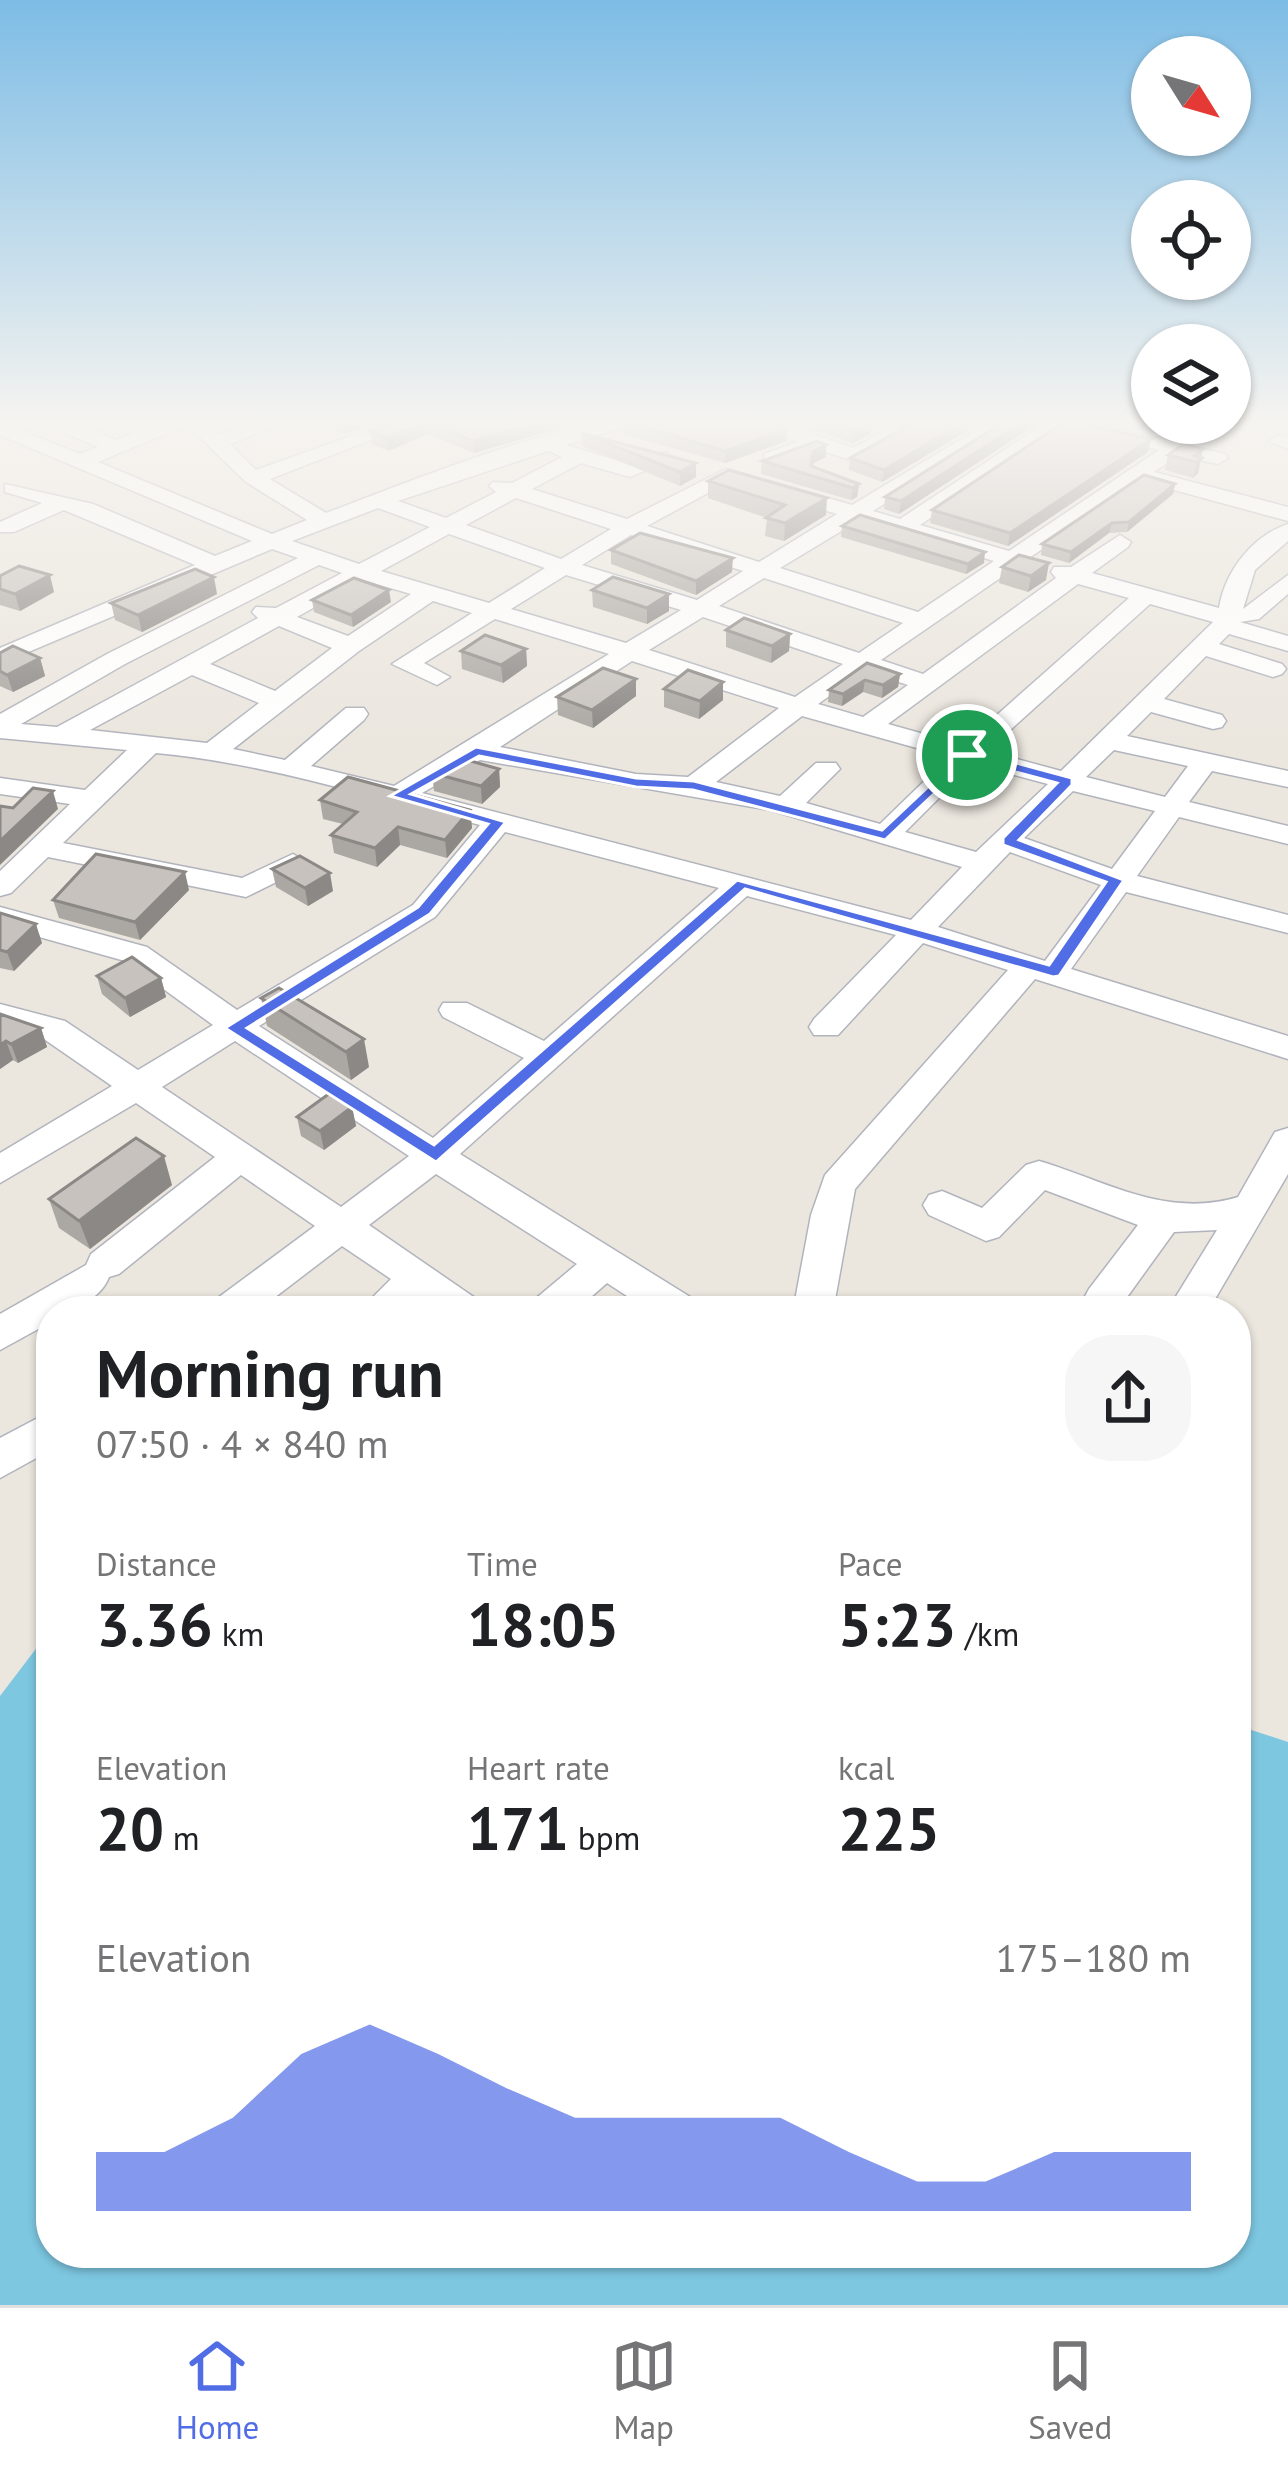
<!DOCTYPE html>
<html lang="en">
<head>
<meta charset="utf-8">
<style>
	:root { --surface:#fff; --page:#f6f6f6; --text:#202124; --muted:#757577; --line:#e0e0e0; --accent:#516de6 }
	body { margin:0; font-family:"PT Sans",sans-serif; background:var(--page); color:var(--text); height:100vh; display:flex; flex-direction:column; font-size:45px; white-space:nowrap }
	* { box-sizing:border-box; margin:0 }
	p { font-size:39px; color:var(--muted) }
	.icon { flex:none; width:66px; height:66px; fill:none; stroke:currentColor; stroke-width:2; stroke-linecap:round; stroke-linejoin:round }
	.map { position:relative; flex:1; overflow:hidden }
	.side { position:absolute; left:36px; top:1296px; width:1215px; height:972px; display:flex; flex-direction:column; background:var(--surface); border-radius:48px; box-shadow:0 3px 9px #0004 }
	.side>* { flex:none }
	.needle { width:78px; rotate:127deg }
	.buttons { position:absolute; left:1131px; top:36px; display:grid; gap:24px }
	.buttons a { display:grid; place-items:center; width:120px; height:120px; border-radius:50%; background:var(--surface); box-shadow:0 3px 9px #0004; font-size:60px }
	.pin { position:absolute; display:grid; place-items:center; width:102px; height:102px; color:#fff; margin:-51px; border:6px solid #fff; border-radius:50%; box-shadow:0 3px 12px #0007 }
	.round { display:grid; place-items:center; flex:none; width:126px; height:126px; border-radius:48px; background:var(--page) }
	.head { display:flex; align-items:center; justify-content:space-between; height:204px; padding:0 60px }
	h1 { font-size:66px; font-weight:600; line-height:90px }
	.figures { display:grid; grid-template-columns:repeat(3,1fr); gap:18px; height:204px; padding:12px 60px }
	.figures div { display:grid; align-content:center }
	.figures b { font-size:60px; font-weight:600 }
	.figures small { font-size:33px; font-weight:400 }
	.figures p { font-size:33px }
	.chart { height:336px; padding:24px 60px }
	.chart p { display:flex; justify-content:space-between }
	.chart svg { width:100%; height:216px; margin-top:12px; fill:var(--accent); opacity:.7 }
	.tabs { display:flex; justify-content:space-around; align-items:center; height:168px; border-top:3px solid var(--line); background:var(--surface); font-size:33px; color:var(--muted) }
	.tabs a { display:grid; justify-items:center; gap:6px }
	.tabs .selected { color:var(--accent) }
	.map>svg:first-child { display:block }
	.water { fill:#7dc7e1 }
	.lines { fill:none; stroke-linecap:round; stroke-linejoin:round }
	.minor-casing { stroke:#b2b4bd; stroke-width:3 }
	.minor { fill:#fff; fill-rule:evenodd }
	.wall { fill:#aba7a3 }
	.shaded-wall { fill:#8b8885 }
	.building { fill:#c7c2be; stroke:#8b8885; stroke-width:3 }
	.route { fill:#516de6; stroke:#fff; stroke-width:3; fill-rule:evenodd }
</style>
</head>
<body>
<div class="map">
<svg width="1288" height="2305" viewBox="0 0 1288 2305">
	<rect width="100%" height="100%" fill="#ebe6de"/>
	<path class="water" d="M51,1629V2253H1236V1725L1288,1742V2305H0V1696Z"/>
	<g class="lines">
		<defs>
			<g id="minor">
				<path d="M166,420H204L219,435L264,420H291L230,444L256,470L396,420H422L270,479L326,513C406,483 567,416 647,420L566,445L629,464L654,453H668V461L630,477L581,463L532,489L627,519L726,469L852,505L993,420H1015L873,511L900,519L1050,420H1080L1225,454L1228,458L1218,464L1179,455L1154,472L1288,507V521L1141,481L881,660L923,674L1056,578L1051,572L1054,567H1071L1120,535L1131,542L1128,547L1092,573L1219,608C1225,571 1252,536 1288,524V541L1255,570L1243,609L1288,575V594L1259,619L1240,622L1288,636V651L1229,634L1219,644L1282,664L1286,669L1282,674L1273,677L1206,656L1164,699L1222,715L1226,721L1222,727L1213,729L1151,712L1127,736L1288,771V787L1212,771L1189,802L1288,826V844L1179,817L1137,876L1288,915V933L1126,892L1071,969L1288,1036V1059L1035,979L855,1189L833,1311H793L811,1215L825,1175L1008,970L923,943L838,1035H814L809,1027L814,1019L896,935L747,896L460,1154L695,1300L701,1311H650L607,1283L575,1311H528L534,1300L577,1264L436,1174L369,1225L478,1300L484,1311H435L419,1299L406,1311H359L391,1279L342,1246L257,1311H209L215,1300L315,1226L241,1175L119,1274L109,1277C101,1299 73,1311 51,1311V1322L0,1350V1314L86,1265L91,1254L215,1157L136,1103L0,1183V1153L112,1086L41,1037L0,1026V1004L65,1021L138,1070L213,1025L125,961L0,926V907L147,947L237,1010L413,905L480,825C374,798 265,763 156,753L63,843L242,878L293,854L308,863L303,869L246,897L48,857L11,893L0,896V871L70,804L0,794V778L85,790L127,750L0,738V714L107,654L298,558L272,549L0,664V648L195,565L64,510L14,532H0V522L42,503L5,492V484L93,504L215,556L252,541L0,435V422L80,454L98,447L56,429V421H70L116,440ZM187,425L246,482L307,520L272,534L98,462ZM1064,428L1159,450L1009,551L920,525ZM548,451L562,457L512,483L493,482L489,486L496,492L446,518L398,501ZM728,482L837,514L759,562L647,526ZM516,498L611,529L561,559L466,525ZM378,508L430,527L359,564L292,541ZM858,521L994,561L918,612L780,568ZM449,534L545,568L489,603L381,571ZM631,535L743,571L697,600L582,565ZM319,565L342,573L276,608L256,607L252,612L258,618L57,727L21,724L125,664ZM566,575L681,610L626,643L511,609ZM764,578L903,623L859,653L719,606ZM363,580L411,594L348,636L297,617ZM1078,584L1129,598L963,745L888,724ZM433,601L472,613L392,664L437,685L450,677L424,663L495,619L609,654L394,786L311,766L364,720L368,714L364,708H346L285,760L233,749L359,651ZM1150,604L1213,622L1061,771L987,751ZM703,617L843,664L795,697L649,650ZM279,626L332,648L275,691L210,664ZM632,661L779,708L688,777L636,774L500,747ZM865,671L908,685L863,717L818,704ZM192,675L259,703L207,743L90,730ZM802,716L949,757L880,824L806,803L840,769L836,763H816L780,796L716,782ZM1114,750L1188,766L1165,797L1086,777ZM480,760L770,810L962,867L911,920L422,793ZM973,764L1048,784L976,852L905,832ZM1073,791L1155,811L1112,869L1024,838ZM505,832L719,888L544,1041L467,1003H443L439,1010L443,1017L524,1058L433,1138L259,1026L435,917ZM1010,852L1101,885L1045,961L938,927ZM235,1041L409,1156L341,1207L162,1087Z"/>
				<path d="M799,420H825L805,431L853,448L881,433L850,420H878L908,432L854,461L816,449L778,462H764V454L797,442L777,431Z"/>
				<path d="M1279,435L1288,437V449L1269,441Z"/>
				<path d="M1288,1128V1174L1208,1311H1167L1217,1230L1174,1232L1117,1311H1090L1083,1300L1089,1289L1138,1225L1045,1190L999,1237L986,1241L929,1215L923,1205L929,1195L942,1191L982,1208L1026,1165L1039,1161C1106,1181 1167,1219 1238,1197L1275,1132Z"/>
				<path d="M51,1411V1450L0,1478V1438Z"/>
			</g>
		</defs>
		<use href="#minor" class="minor-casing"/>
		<use href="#minor" class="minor"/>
	</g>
	<g class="wall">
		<path d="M291,420H384L344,434L315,423L299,428L292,425Z"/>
		<path d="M403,420H613L573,424L474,453L428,434L388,451L372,444L370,432Z"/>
		<path d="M628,420H791L782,424L786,441L725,463L623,434L622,421Z"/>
		<path d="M817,420H867L872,421L871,434L853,443L816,430Z"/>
		<path d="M887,420H985L882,482L849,470L850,458L905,427Z"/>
		<path d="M1007,420H1043L899,514L884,509L885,497Z"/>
		<path d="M1098,420H1152V423H1214L1200,444Z"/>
		<path d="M581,433L696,477L680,486L582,446Z"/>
		<path d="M826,445V457L812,464V466L859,484L857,497L851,500L761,474L762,461Z"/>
		<path d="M1203,449L1198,473L1193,478L1165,470L1168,455Z"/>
		<path d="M1148,452L1008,546L930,523L932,510Z"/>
		<path d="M708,481L826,515L784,541L765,536L767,518L708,498Z"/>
		<path d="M1175,484L1173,494L1127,532L1109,533L1069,563L1041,555L1042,544Z"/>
		<path d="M842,526L984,563L966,574L841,537Z"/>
		<path d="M611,550L732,572L696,595L611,564Z"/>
		<path d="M1002,567L1046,580L1028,592L999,583Z"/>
		<path d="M0,576L54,592L20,611L0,605Z"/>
		<path d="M592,590L669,611L647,624L593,607Z"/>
		<path d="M217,594L142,632L115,620L111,603Z"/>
		<path d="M312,600L391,602L353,627L314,612Z"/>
		<path d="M726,630L790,634L789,651L771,663L726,647Z"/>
		<path d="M526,649L527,666L503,683L462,669L461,651Z"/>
		<path d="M0,653L40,658L45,676L13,692L0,686Z"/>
		<path d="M867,663L900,674L898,687L882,698L863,692L842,706L828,702L829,690Z"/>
		<path d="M636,679V696L593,728L558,715L557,697Z"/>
		<path d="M664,689L723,700L699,719L664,707Z"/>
		<path d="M499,769L500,787L482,804L434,791L432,773Z"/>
		<path d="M320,800L470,810L472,828L447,858L400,845L377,867L334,853L331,835L343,824L323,819Z"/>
		<path d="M272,869L333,891L308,906L276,887Z"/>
		<path d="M189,890L140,940L59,918L53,900Z"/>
		<path d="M0,913L42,943L14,971L0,968Z"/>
		<path d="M97,976L161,978L166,997L130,1017L102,994Z"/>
		<path d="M261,998L369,1067L351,1080L267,1026Z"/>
		<path d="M0,1014L41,1028L47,1047L18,1063L13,1060L0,1069Z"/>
		<path d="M352,1107L356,1126L324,1150L301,1136L297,1117Z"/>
		<path d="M172,1185L90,1249L59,1228L49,1199Z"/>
	</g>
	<g class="shaded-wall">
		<path d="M298,420H314L315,423L299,428Z"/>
		<path d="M348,420H384L344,434L342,422Z"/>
		<path d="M548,420H613L573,424L474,453L473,441Z"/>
		<path d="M967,420H985L882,482L884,470Z"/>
		<path d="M1026,420H1043L899,514L901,501Z"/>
		<path d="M872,421L871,434L853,443L854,431Z"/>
		<path d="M427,422L428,434L388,451L387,438Z"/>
		<path d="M1209,423H1214L1200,444L1203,431Z"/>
		<path d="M787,429L786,441L725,463V451Z"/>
		<path d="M1151,439L1148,452L1008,546L1010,533Z"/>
		<path d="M826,445V457L812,464L813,452Z"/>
		<path d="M1203,449L1198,473L1193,478L1197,462L1194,456Z"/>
		<path d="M696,463V477L680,486V472Z"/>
		<path d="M859,484L857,497L851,500L853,488Z"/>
		<path d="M1175,484L1173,494L1127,532L1129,522Z"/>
		<path d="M827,498L826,515L784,541L785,523Z"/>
		<path d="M1112,523L1109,533L1069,563L1071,552Z"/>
		<path d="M985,552L984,563L966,574L968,564Z"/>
		<path d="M733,558L732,572L696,595V581Z"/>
		<path d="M1049,563L1046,580L1028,592L1031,576Z"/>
		<path d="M50,575L54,592L20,611L15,594Z"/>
		<path d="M214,577L217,594L142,632L138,615Z"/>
		<path d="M389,590L391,602L353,627L351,615Z"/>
		<path d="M669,594V611L647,624V608Z"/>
		<path d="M790,634L789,651L771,663L772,646Z"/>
		<path d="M526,649L527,666L503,683L501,665Z"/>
		<path d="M40,658L45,676L13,692L7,675Z"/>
		<path d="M900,674L898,687L882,698L883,685Z"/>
		<path d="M636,679V696L593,728L592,710Z"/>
		<path d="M865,680L863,692L842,706L843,694Z"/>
		<path d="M723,682V700L699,719L700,701Z"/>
		<path d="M499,769L500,787L482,804L481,786Z"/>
		<path d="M53,791L58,809L0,865V841Z"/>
		<path d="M470,810L472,828L447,858L445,840Z"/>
		<path d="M398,827L400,845L377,867L375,848Z"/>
		<path d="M185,872L189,890L140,940L135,922Z"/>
		<path d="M330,873L333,891L308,906L305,888Z"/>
		<path d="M36,924L42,943L14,971L7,952Z"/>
		<path d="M161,978L166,997L130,1017L125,998Z"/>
		<path d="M41,1028L47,1047L18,1063L11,1044Z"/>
		<path d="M364,1039L369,1067L351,1080L346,1052Z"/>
		<path d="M6,1041L13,1060L0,1069V1045Z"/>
		<path d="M352,1107L356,1126L324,1150L320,1131Z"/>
		<path d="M164,1156L172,1185L90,1249L79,1221Z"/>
	</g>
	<g class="building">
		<path d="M403,420H548L473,441L427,422L387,438L370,432Z"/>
		<path d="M628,420H776L787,429L725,451L622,421Z"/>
		<path d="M821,420H867L872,421L854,431Z"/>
		<path d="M913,420H967L884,470L850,458L912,424Z"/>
		<path d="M1007,420H1026L901,501L885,497Z"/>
		<path d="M1067,420L1151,439L1010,533L932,510Z"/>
		<path d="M1167,423H1209L1203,431Z"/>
		<path d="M581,433L696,463L680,472Z"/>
		<path d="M817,441L826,445L813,452L811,466L859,484L853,488L762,461Z"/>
		<path d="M1184,444L1203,449L1194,456L1202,458L1197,462L1168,455Z"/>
		<path d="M729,470L827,498L785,523L766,518L785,505L708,481Z"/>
		<path d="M1144,475L1175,484L1129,522L1112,523L1071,552L1042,544Z"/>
		<path d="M860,515L985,552L968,564L842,526Z"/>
		<path d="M640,533L733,558L696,581L611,550Z"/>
		<path d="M1019,555L1049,563L1031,576L1002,567Z"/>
		<path d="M19,566L50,575L15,594L0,589V576Z"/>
		<path d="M195,569L214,577L138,615L111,603Z"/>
		<path d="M613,577L669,594L647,608L592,590Z"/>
		<path d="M354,578L389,590L351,615L312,600Z"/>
		<path d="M744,618L790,634L772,646L726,630Z"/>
		<path d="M485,635L526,649L501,665L461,651Z"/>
		<path d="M13,646L40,658L7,675L0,671V653Z"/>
		<path d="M867,663L900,674L883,685L865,680L843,694L829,690Z"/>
		<path d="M603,668L636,679L592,710L557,697Z"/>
		<path d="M688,670L723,682L700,701L664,689Z"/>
		<path d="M460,758L499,769L481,786L432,773Z"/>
		<path d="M348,777L470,810L445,840L398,827L375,848L331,835L357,812L320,800Z"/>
		<path d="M33,788L53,791L0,841V806L13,808Z"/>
		<path d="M96,854L185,872L135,922L53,900Z"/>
		<path d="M300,856L330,873L305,888L272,869Z"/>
		<path d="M0,913L36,924L7,952L0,950Z"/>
		<path d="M132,957L161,978L125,998L97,976Z"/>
		<path d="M279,988L364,1039L346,1052L261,998Z"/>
		<path d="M0,1014L41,1028L11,1044L6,1041L0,1045Z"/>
		<path d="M330,1093L352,1107L320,1131L297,1117Z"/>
		<path d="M136,1138L164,1156L79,1221L49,1199Z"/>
	</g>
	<linearGradient id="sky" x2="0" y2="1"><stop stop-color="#7dbce5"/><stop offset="0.57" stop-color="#f6f4f0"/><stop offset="1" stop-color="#f6f4f0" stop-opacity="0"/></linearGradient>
	<rect width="1288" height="742" fill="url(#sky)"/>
	<path class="route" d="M476,747L636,778L694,781L882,830L967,750L1072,778V785L1019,840L1124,880L1059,976L1053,977L745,889L436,1162L225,1028L418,907L488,824L390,796ZM479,756L636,787L693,790L885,840L970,760L1057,783L1003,838V845L1106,882L1049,965L737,880L434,1145L247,1028L430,914L506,822L411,794Z"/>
</svg>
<div class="buttons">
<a><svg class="needle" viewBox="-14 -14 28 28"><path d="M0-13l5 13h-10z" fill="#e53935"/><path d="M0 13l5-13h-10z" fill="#757577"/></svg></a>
<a><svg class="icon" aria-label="locate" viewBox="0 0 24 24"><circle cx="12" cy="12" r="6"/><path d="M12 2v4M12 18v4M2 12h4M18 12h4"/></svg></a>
<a><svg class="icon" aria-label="layers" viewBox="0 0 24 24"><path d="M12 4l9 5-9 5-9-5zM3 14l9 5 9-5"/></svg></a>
</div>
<div class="pin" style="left:967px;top:755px;background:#1e9e55"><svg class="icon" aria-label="arrive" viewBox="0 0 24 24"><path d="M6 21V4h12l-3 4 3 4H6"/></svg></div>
<section class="side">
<div class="head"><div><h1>Morning run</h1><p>07:50 · 4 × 840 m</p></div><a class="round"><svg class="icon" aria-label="share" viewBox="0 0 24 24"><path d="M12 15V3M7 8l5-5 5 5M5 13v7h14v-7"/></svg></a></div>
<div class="figures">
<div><p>Distance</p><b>3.36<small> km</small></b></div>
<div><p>Time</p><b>18:05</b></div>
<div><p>Pace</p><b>5:23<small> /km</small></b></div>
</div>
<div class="figures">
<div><p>Elevation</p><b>20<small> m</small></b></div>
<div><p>Heart rate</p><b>171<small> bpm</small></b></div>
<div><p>kcal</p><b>225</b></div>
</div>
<div class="chart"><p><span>Elevation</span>175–180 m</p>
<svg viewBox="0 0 160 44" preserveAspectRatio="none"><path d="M0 44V32L10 32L20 25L30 12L40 6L50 12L60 19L70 25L80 25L90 25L100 25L110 32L120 38L130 38L140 32L150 32L160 32V44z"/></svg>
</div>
</section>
</div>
<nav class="tabs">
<a class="selected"><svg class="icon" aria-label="home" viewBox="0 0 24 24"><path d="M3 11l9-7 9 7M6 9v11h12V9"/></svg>Home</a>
<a><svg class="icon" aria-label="map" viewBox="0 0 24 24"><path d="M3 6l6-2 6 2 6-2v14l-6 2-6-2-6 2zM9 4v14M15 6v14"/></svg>Map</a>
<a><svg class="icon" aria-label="saved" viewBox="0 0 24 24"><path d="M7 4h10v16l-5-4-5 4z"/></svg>Saved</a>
</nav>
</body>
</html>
